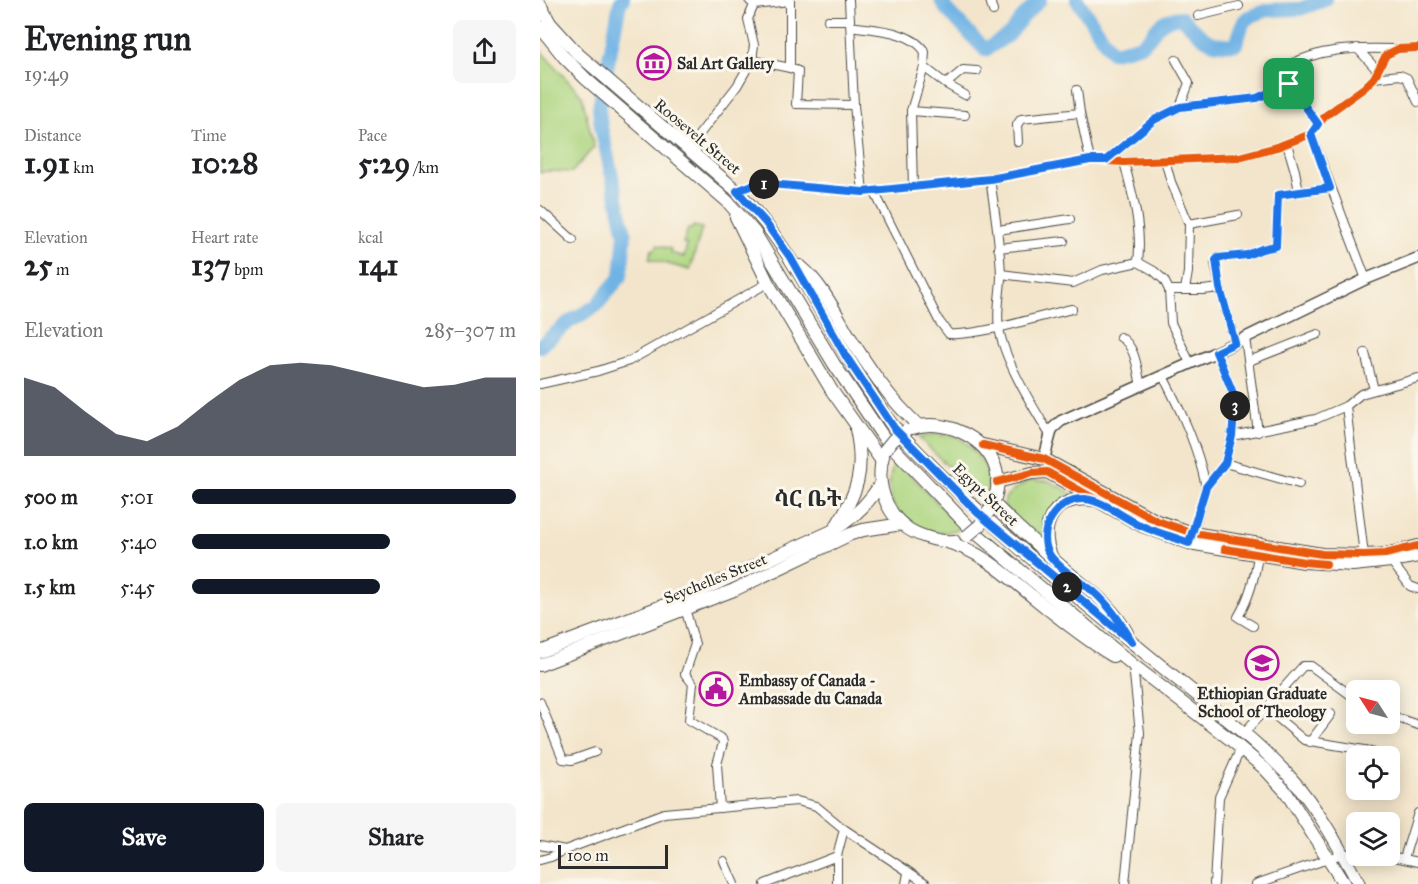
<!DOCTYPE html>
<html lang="en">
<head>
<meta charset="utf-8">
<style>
	:root { --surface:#fff; --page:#f6f6f6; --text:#202124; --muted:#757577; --accent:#111827 }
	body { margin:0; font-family:"IM FELL Great Primer","Noto Serif Ethiopic",serif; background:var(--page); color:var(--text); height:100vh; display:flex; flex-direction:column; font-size:22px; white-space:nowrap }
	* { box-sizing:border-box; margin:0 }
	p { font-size:20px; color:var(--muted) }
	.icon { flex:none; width:33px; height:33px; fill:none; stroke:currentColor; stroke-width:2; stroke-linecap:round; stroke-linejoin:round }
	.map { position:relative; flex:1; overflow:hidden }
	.details { display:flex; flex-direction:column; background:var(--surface); width:540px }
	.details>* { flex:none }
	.needle { width:39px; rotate:306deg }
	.tools { position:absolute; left:806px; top:680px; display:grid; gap:12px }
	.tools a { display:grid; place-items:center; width:54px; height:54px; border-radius:9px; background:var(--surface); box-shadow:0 3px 15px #0003; font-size:30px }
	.scale { position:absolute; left:18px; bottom:15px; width:110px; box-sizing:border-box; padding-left:6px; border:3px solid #2b2b2b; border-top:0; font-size:16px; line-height:21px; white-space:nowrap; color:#2b2b2b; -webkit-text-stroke:4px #fbf7ec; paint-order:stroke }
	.pin { position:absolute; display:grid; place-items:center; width:51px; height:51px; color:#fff; margin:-26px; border-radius:12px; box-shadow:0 3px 9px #0006 }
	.km { position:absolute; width:30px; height:30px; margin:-15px; border-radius:50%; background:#222; color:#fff; font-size:16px; line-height:30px; text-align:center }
	.round { display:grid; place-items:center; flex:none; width:63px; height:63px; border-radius:9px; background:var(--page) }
	.head { display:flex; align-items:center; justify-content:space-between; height:102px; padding:0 24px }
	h1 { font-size:33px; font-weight:800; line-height:45px }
	.metrics { display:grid; grid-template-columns:repeat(3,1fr); gap:9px; height:102px; padding:6px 24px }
	.metrics div { display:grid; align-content:center }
	.metrics b { font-size:30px; font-weight:800 }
	.metrics small { font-size:16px; font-weight:400 }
	.metrics p { font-size:16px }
	.chart { height:168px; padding:12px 24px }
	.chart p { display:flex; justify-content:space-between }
	.chart svg { width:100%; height:108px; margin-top:6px; fill:var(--accent); opacity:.7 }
	.button { display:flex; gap:12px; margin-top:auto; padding:12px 24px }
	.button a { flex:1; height:69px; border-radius:9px; background:var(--accent); color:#fff; font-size:24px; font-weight:800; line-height:69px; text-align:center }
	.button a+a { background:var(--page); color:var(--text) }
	ul { padding:0 24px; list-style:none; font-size:20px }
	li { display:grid; grid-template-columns:96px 72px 1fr; align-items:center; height:45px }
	li i { height:15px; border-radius:8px; background:var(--accent) }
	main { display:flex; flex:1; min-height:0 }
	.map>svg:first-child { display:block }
	.green { fill:#add580; stroke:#6c8056; stroke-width:1.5 }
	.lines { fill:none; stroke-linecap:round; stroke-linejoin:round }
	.river { stroke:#6fb3e5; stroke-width:14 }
	.street-casing { stroke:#494743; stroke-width:10 }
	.secondary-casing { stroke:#494743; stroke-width:13 }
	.primary-casing { stroke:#494743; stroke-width:14 }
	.street { stroke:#fff; stroke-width:8 }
	.secondary { stroke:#fff; stroke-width:10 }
	.primary { stroke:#fff; stroke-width:12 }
	.primary-bridge-casing { stroke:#494743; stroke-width:14; stroke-linecap:butt }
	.primary-bridge { stroke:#fff; stroke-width:12 }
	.cycleway-casing { stroke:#fbf7ec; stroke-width:11 }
	.cycleway { stroke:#e8590c; stroke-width:8 }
	.route-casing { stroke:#fff; stroke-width:12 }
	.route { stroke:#1a73e8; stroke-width:8 }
	.labels { text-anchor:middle; stroke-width:6; stroke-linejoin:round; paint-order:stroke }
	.poi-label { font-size:16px; font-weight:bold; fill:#2b2b2b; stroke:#fbf7ec; text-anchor:start }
	.street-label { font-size:16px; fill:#2b2b2b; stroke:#fbf7ec }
	.district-label { font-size:22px; font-weight:bold; fill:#2b2b2b; stroke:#fbf7ec }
</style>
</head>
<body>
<main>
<section class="details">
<div class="head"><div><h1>Evening run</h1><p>19:49</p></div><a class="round"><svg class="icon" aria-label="share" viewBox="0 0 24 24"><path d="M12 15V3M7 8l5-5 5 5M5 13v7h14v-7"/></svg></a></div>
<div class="metrics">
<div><p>Distance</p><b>1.91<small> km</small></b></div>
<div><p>Time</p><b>10:28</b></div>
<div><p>Pace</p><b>5:29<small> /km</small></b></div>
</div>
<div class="metrics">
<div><p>Elevation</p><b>25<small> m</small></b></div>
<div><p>Heart rate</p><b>137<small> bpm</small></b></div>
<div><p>kcal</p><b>141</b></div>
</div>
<div class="chart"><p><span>Elevation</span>285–307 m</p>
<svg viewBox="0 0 160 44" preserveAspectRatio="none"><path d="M0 44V12L10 16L20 26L30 35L40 38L50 32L60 22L70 13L80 7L90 6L100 7L110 10L120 13L130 16L140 15L150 12L160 12V44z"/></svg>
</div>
<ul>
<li><b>500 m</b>5:01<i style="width:100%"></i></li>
<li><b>1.0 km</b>5:40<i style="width:61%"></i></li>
<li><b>1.5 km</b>5:45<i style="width:58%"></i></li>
</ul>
<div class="button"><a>Save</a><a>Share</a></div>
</section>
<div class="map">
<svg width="878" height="884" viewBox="0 0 878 884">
	<rect width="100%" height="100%" fill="#fbf7ec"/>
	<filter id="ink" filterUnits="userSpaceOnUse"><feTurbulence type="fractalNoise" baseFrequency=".0167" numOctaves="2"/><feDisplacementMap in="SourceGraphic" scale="12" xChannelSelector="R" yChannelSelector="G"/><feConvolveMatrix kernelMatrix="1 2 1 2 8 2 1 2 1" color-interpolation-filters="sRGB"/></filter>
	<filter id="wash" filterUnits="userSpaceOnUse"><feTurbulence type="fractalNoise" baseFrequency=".008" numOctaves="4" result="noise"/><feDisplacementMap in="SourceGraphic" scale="24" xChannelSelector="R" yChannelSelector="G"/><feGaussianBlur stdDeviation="1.35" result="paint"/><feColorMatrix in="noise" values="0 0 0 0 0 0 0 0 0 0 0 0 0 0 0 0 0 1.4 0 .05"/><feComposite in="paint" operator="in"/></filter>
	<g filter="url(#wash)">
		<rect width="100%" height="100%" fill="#f3e5cb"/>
		<g class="green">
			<path d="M0,50L42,96L54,147L32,172L6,171L0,173Z"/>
			<path d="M153,226L162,228L150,270L109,259L112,249L115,250L117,245L131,249V253L144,257L147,245L143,243L148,229H152Z"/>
			<path d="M394,434C401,435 408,435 414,436C421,438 428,444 433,450C449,467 452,481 445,503L379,438Z"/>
			<path d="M356,459L421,528C374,547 333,505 356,459Z"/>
			<path d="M490,480L509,481L536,496L526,498L504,540L473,517L464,506L465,498L475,489Z"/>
		</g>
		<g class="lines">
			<g class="river">
				<path d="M401,0L406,9L445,50L470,34L481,19L500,0"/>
				<path d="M537,0L572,52C581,50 591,49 600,45C617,37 611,20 641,17C662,36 665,47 696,44L704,21L711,16L728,10L760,9L785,0"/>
				<path d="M0,346L29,322L56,306L81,276L85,234L61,127L59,108L80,3L83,0"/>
			</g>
		</g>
	</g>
	<g filter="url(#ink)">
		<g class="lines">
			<defs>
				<g id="street">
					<path d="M250,0V68L258,71L256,104L314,105"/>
					<path d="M309,0L314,105L323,192"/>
					<path d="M450,0L453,11"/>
					<path d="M214,5L250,1"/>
					<path d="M658,16L699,6"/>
					<path d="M288,20H310"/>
					<path d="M311,26C333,30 372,30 385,52L384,67L371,111L373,187"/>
					<path d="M817,48L837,70"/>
					<path d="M212,60L250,68"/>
					<path d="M636,60L649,83L640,107"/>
					<path d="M384,67L406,84L423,70L437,71"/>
					<path d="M834,78L860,75L867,78L878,102"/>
					<path d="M406,84L425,95"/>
					<path d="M749,84L741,76V71L744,67C784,47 813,48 856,49"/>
					<path d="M537,90L540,113"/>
					<path d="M371,111L425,115"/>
					<path d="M771,134L826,279"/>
					<path d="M478,142L477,125L481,119L540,113L550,160"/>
					<path d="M747,144L755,171L759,191"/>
					<path d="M148,149L197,86L212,60L214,45L208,19L214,5L209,0"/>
					<path d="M566,160L614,120L640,107L717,98L749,84L778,124"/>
					<path d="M625,160L631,182L649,224L648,272L645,290"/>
					<path d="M584,162C593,195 602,228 598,262"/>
					<path d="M450,179C455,211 460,243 461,276C461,292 456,311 459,327C463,359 493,407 510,435"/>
					<path d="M197,191L218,183L323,192L450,179L550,160L584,162L699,157L737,147L771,134L785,116L824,88L834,78L846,55L858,49L878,48"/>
					<path d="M334,191L399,321L409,334C441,336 499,316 532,309"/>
					<path d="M0,210L33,240"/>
					<path d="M649,224L698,215"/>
					<path d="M458,230L530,219"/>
					<path d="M458,248L524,241"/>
					<path d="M461,274L533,283L562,270L598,262L614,271L624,280L629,290L631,323L650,363"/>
					<path d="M680,288L675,263L678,258L707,255L722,249L736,246L738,195L790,188"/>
					<path d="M629,290H663L680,288L695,343"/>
					<path d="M580,337C596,346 597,369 601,386"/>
					<path d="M705,338L718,432"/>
					<path d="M825,353L834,390"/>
					<path d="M709,361L778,334"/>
					<path d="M623,376C642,413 658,447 666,487"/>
					<path d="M0,384L58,371L89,361L228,283"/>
					<path d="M806,406L824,555"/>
					<path d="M692,436L776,419L806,406L821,394L878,378"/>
					<path d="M685,463L759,484"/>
					<path d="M652,536L666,487L685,463L692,436L695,403L693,393L676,352"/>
					<path d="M851,561L870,586L878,589"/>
					<path d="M145,608L155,644L145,674L153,684L149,720L182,739L183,743L177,764L180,808"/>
					<path d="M713,626L698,617C710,597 715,577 718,555"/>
					<path d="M0,702L23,759L32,760L55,752"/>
					<path d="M726,708L764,740L831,751"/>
					<path d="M849,715L878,725"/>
					<path d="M704,733L763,666H771L816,699"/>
					<path d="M770,742L791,714"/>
					<path d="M0,845L25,850"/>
					<path d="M829,855L850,856L878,862"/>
					<path d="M297,856V884"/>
					<path d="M864,858L878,813"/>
					<path d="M0,860L11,857L25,850L124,813L257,801L276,806L304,829L387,884"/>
					<path d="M184,861L194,884"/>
					<path d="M225,884L297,856L304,829"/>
					<path d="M366,884L368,873"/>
					<path d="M585,884L600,733L593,665"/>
					<path d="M674,884L679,797L701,748"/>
					<path d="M716,884L802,854H816"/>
				</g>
				<path id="secondary" d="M504,459L512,429L521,421L676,352L826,279L878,258"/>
				<g id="primary">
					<path d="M0,5L10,23L38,54L197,191C256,250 285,328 332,395C340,407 347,420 357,430C434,513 522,585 610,657C657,696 708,732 750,777C778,808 799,847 819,884"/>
					<path d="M0,27L24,57L46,79L187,201L215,233L294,364L344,438L430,528L593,665L691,740L725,769L746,792L804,884"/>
					<path d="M196,217L228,283L292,391L341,460"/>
					<path d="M260,266C282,284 294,310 308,334C328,367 350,400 379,426"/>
					<path d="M373,428C386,423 401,425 414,429C450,443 469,473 450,510"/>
					<path d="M443,445L504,459L617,521L653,533L782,554L824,555L845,554L878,546"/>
					<path d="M344,452C333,488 349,526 386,537C395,540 404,542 414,541"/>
					<path d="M457,482L492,473L507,472L602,526L649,543L764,562L813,565L851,561L878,556"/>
					<path d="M453,503C475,525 498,546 522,567C546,588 572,604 587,633"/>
					<path d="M295,528C318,492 325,471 316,429"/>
					<path d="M407,542C442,552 464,573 492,596C518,617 544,638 573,656"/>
					<path d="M511,556C498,522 516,495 553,500"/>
					<path d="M0,652L151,595L292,531C313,519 327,505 340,485"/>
					<path d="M0,665L194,590L311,534L323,530L362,524"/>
				</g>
			</defs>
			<use href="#street" class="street-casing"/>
			<use href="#secondary" class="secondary-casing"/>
			<use href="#primary" class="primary-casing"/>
			<use href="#street" class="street"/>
			<use href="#secondary" class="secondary"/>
			<use href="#primary" class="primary"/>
			<defs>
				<g id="primary-bridge">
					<path d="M344,451L353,440L366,431"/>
					<path d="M427,536L440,525L449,511"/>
				</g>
			</defs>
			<use href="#primary-bridge" class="primary-bridge-casing"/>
			<use href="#primary-bridge" class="primary-bridge"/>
			<defs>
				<g id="cycleway">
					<path d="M197,191L218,183L323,192L450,179L550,160L584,162L699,157L737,147L771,134L785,116L824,88L834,78L846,55L858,49L878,48"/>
					<path d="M443,445L504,459L617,521L653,533L782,554L824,555L845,554L878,546"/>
					<path d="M457,482L492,473L507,472L602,526L630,536"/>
					<path d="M685,549L764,562L786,564"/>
				</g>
			</defs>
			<use href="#cycleway" class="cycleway-casing"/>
			<use href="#cycleway" class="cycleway"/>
		</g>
	</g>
	<g class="lines" filter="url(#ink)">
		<defs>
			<path id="route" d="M749,84L778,124L771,134L790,188L738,195L736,246L722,249L707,255L678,258L676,260L680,288L695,343L676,352L693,393L695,403L692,436L685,463L666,487L649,543C634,537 617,533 602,526C583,518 565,501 545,499C516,497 494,533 511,557C522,571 540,581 554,592C570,606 582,624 592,642L438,513L354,428L307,358L250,257L225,222L197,191L218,183L323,192L450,179L550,160H566L614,120L640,107L717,98Z"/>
		</defs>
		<use href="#route" class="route-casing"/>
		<use href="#route" class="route"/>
	</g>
	<defs>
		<symbol id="museum-ring" viewBox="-11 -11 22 22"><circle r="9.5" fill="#fbf7ec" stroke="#b5179e" stroke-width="1.5"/><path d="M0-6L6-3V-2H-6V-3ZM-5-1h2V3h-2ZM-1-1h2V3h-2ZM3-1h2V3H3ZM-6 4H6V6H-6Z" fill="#b5179e"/></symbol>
		<symbol id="university-ring" viewBox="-11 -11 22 22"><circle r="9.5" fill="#fbf7ec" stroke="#b5179e" stroke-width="1.5"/><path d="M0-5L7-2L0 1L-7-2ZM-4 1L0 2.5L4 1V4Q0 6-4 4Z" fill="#b5179e"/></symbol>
		<symbol id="civic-ring" viewBox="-11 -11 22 22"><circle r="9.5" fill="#fbf7ec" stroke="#b5179e" stroke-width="1.5"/><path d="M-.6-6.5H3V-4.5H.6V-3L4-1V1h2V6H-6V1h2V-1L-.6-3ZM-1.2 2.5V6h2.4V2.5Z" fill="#b5179e"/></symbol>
	</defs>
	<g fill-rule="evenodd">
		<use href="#museum-ring" x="95" y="44" width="38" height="38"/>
		<use href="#university-ring" x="703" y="644" width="38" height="38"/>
		<use href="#civic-ring" x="157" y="670" width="38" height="38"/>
	</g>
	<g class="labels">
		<g class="poi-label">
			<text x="137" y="69">Sal Art Gallery</text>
			<text x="199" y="686">Embassy of Canada -<tspan x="199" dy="18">Ambassade du Canada</tspan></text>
			<text x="722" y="699" text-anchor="middle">Ethiopian Graduate<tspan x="722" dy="18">School of Theology</tspan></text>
		</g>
		<g class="street-label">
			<text transform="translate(158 136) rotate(40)" y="6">Roosevelt Street</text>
			<text transform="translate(446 494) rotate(43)" y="6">Egypt Street</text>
			<text transform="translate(175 578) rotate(-22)" y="6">Seychelles Street</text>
		</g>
		<g class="district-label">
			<text x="268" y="506">ሳር ቤት</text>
		</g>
	</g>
</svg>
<div class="tools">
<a><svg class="needle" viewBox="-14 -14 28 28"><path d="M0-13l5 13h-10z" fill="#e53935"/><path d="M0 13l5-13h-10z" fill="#757577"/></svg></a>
<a><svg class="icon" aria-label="locate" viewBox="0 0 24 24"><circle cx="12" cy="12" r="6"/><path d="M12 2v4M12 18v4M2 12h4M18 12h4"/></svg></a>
<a><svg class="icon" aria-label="layers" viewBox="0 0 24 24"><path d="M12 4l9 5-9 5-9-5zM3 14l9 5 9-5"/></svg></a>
</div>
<div class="scale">100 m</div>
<div class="pin" style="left:749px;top:84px;background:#1e9e55"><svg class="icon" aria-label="arrive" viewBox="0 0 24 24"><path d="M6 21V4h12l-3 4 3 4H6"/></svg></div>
<b class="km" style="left:224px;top:184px">1</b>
<b class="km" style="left:527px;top:587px">2</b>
<b class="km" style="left:695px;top:406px">3</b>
</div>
</main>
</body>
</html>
